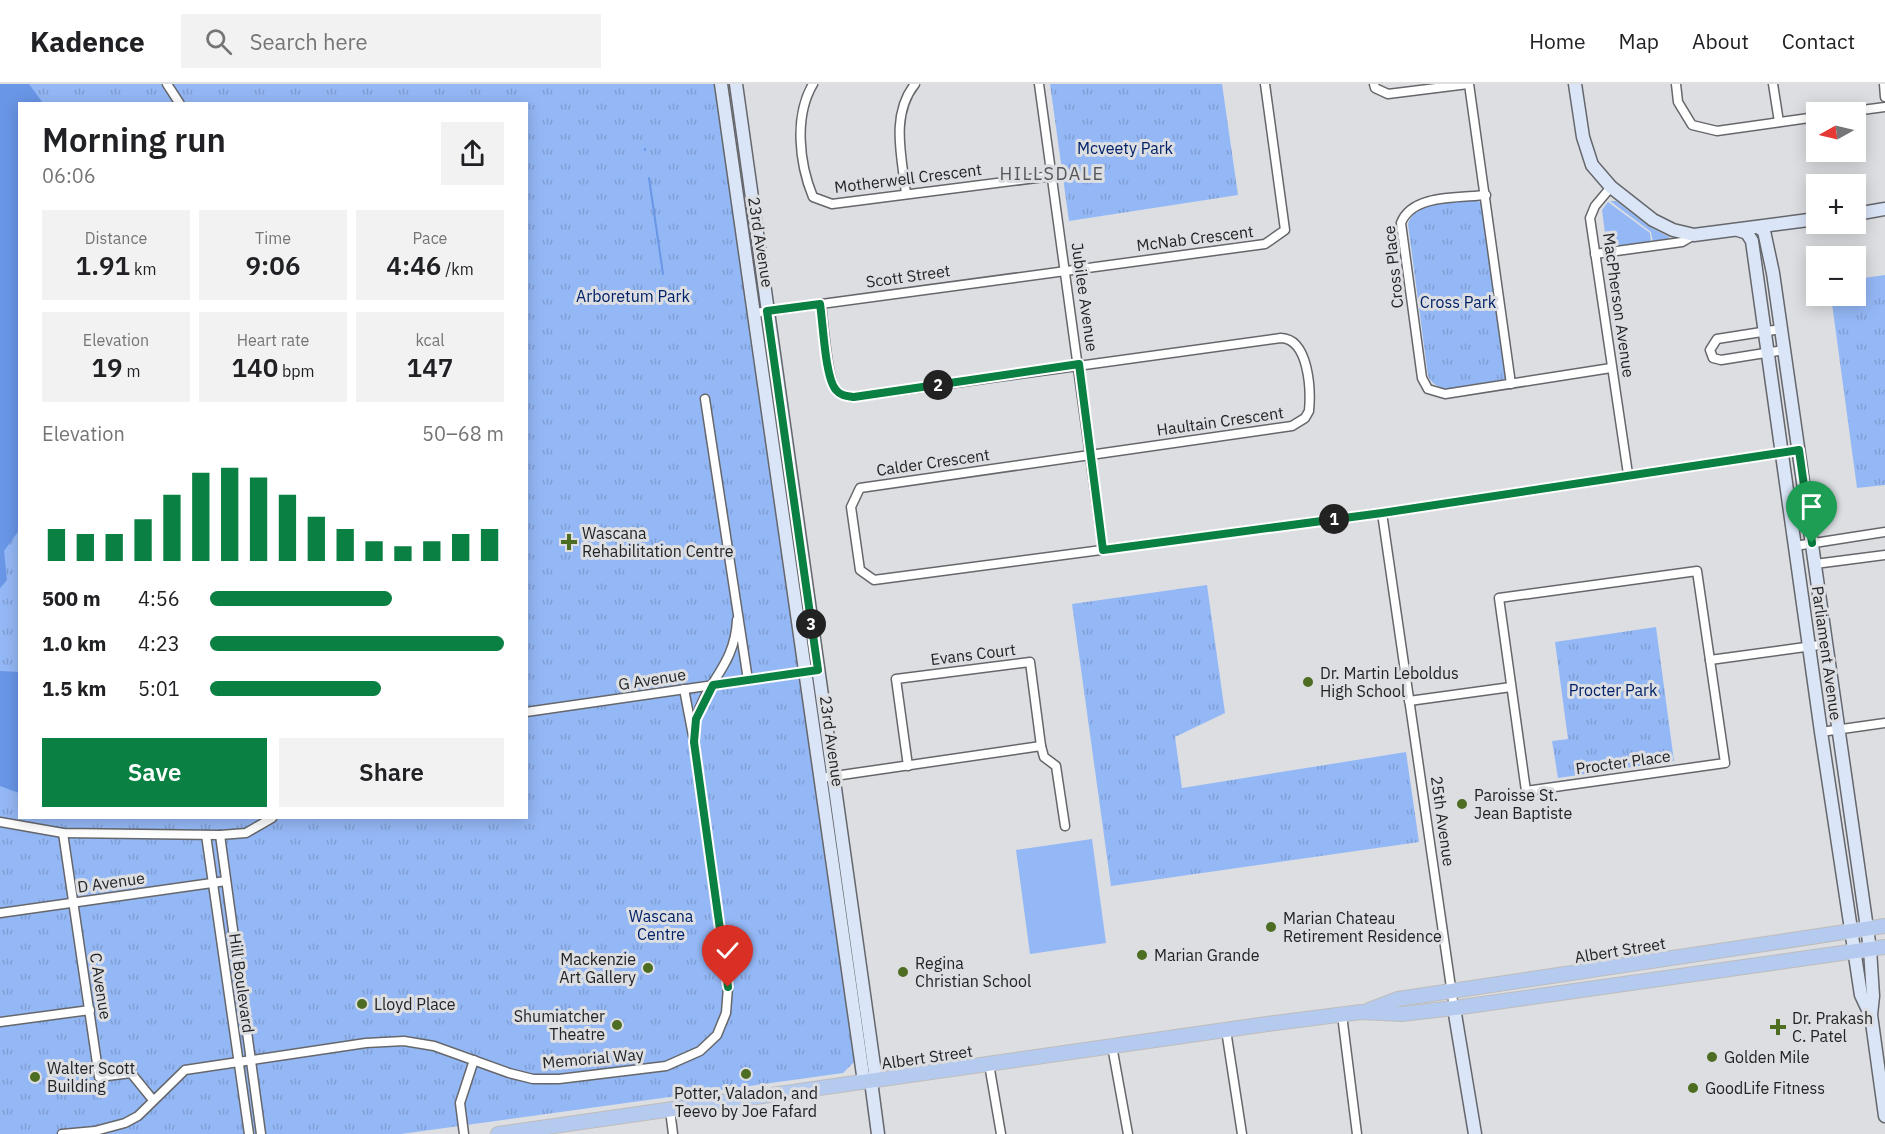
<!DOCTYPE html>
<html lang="en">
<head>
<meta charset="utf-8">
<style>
	:root { --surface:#fff; --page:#f2f2f2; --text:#202124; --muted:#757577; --line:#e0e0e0; --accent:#0b8043 }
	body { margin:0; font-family:"IBM Plex Sans",sans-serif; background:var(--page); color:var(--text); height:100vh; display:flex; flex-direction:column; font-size:22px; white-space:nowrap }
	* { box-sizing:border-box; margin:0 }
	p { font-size:20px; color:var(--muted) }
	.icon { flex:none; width:33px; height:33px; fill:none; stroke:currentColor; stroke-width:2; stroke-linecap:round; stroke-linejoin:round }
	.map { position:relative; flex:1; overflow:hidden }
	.side { position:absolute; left:18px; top:18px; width:510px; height:717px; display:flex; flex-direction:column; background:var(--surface); border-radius:0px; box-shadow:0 3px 15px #0003 }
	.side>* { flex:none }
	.needle { width:39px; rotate:262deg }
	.fabs { position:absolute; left:1806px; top:18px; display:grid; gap:12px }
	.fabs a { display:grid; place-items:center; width:60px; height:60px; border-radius:0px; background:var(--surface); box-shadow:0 3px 15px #0003; font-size:30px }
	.pin { position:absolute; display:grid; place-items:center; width:51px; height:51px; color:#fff; margin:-62px -26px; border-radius:50% 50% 50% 0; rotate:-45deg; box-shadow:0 0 6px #0007 }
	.pin .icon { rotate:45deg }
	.km { position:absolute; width:30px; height:30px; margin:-15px; border-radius:50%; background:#222; color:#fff; font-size:16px; line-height:30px; text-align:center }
	.round { display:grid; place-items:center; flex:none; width:63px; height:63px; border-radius:0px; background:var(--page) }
	.overview { display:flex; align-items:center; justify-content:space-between; height:102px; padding:0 24px }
	h1 { font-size:33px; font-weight:600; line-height:45px }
	.metrics { display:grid; grid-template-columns:repeat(3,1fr); gap:9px; height:102px; padding:6px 24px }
	.metrics div { display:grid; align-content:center; border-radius:0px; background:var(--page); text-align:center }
	.metrics b { font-size:26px; font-weight:600 }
	.metrics small { font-size:16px; font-weight:400 }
	.metrics p { font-size:16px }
	.chart { height:168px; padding:12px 24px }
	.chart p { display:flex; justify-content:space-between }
	.chart svg { width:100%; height:108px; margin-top:6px; stroke:var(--accent); stroke-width:6 }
	.cta { display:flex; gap:12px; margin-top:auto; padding:12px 24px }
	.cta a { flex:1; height:69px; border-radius:0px; background:var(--accent); color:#fff; font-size:24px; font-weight:600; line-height:69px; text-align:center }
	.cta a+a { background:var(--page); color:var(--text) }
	ul { padding:0 24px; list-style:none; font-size:20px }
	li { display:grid; grid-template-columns:96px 72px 1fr; align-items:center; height:45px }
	li i { height:15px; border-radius:8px; background:var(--accent) }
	header { display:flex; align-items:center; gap:36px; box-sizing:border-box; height:84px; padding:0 30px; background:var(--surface); border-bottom:2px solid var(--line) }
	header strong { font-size:28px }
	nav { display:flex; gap:33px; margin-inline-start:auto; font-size:21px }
	.search { width:420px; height:54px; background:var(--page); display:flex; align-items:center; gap:15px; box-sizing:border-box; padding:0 21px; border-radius:0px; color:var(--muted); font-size:22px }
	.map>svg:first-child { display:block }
	.grass { fill:#94b8f6 }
	.park { fill:url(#park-tufts); fill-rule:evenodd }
	.water { fill:#6996e7 }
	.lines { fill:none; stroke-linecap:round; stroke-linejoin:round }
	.stream { stroke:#6996e7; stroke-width:2 }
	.street-casing { stroke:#65676b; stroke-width:11 }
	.secondary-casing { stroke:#65676b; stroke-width:15 }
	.primary-casing { stroke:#bdbdbd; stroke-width:16 }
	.street { stroke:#fff; stroke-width:8 }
	.secondary { stroke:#dae5f7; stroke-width:12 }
	.primary { stroke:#b5caef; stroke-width:14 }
	.route-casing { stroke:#fff; stroke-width:12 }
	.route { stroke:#0b8043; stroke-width:8 }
	.poi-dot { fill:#4d6d23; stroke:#dcdee2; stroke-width:2 }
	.labels { text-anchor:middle; stroke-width:6; stroke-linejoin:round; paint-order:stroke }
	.park-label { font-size:16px; fill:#002167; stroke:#dcdee2 }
	.street-label { font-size:16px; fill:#222324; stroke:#dcdee2 }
	.poi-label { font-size:16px; fill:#222324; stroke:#dcdee2; text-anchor:start }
	.neighbourhood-label { font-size:18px; letter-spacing:1.5px; fill:#56585b; stroke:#dcdee2 }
</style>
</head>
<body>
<header>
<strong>Kadence</strong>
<div class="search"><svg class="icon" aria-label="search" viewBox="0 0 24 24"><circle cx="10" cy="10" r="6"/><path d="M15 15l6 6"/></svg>Search here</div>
<nav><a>Home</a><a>Map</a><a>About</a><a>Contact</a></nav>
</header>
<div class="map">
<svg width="1885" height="1050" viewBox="0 0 1885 1050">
	<defs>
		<pattern id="park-tufts" width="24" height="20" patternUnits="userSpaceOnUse" patternTransform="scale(1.5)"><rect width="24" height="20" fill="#94b8f6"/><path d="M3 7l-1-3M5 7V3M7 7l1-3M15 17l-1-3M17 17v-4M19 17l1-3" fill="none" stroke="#7f9ed3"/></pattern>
	</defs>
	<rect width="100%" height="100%" fill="#dcdee2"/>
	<g class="grass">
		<path d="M1610,117H1616L1650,143L1669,153V156L1653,158L1651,148Z"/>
		<path d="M1608,118L1650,149L1651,159L1607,165L1602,126Z"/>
		<path d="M1092,755L1106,859L1030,870L1016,766Z"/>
	</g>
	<g class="park">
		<path d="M0,0H714L855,977L843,989L401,1050H0ZM20,20H526V734H20Z"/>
		<path d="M1050,0H1222L1238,111L1069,137Z"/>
		<path d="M1477,116L1483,121L1507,291L1502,298C1481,301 1439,316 1428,292L1408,140C1415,116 1457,119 1477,116Z"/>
		<path d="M1885,191V401L1857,404L1831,212H1856V195Z"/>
		<path d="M1207,501L1225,629L1175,653L1182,704L1406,668L1419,758L1111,802L1072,520Z"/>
		<path d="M1656,543L1674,677L1558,694L1552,657L1568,655L1555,558Z"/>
	</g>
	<g class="water">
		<path d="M0,0H29L43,19L20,20V445L4,467L7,496L0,504Z"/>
		<path d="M0,587L19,588V709L0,702Z"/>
	</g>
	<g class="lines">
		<g class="stream">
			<path d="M645,65V66"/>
			<path d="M649,94L663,190"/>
			<path d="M666,214V217"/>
		</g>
		<defs>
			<g id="street">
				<path d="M167,0L180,20"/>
				<path d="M813,0C794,32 799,79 813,113L832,120L1052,92"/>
				<path d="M1039,0L1103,466"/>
				<path d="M1374,0L1375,4L1388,10L1468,0"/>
				<path d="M1469,0L1511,300"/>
				<path d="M1676,0L1678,18L1692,41L1717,47L1816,33"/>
				<path d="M1773,0L1779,38"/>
				<path d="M1884,0L1885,13"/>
				<path d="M1847,28L1885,23"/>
				<path d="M1611,103L1595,122L1590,134L1628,390"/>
				<path d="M906,110C902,73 890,31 915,0"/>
				<path d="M1486,111C1459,114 1412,110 1401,139L1422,294L1428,305L1445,310L1611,284"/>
				<path d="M1595,170L1682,158L1694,151"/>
				<path d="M821,220C823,236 827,296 836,306C841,312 846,312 853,313L1281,254C1309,255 1311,306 1309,327L1305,334L1292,342L860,404L851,423L860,486L874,496L1382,429L1799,366"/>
				<path d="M755,229L1265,160L1285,146L1265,0"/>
				<path d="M1781,245L1717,255L1710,266L1713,274L1721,276L1784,266"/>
				<path d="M705,315L748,596"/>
				<path d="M1382,429L1454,924"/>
				<path d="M1795,462L1885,448"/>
				<path d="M1815,480L1885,471"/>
				<path d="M1697,487L1725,679L1526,707L1499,514Z"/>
				<path d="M1710,576L1827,560"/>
				<path d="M684,605L693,652"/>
				<path d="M1409,617L1511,603"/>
				<path d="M526,628L818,586"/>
				<path d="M1821,648L1885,639"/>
				<path d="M908,682L896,595L1030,578L1041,662L1044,673L1056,682L1065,742"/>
				<path d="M821,694L1041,662"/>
				<path d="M0,738L63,749L220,751L246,749L272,734"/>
				<path d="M63,749L99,993L131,989L153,1016"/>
				<path d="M206,751L249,1050"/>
				<path d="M220,751L261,1050"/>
				<path d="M0,829L226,797"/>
				<path d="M1342,931L1357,1050"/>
				<path d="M0,938L90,926"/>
				<path d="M1226,946L1242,1050"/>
				<path d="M1112,962L1128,1050"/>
				<path d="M989,980L1001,1050"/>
				<path d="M670,1026L673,1050"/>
				<path d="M62,1050L95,1047L125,1039L138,1032L185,986L366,959L404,957L434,962L509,989L533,995H559L666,982L700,967L717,951L726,929L728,903L694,658C695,651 694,642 696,635C706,597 735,582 737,536"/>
				<path d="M464,1050L460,1019L474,976"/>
			</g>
			<g id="secondary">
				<path d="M721,0L864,998"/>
				<path d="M736,0L876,996"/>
				<path d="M1575,0L1583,53L1592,81L1611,103L1653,136L1673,146L1694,151L1816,135"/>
				<path d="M1856,130L1885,125"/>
				<path d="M1758,143L1764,147L1773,189L1870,865L1873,912L1871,931L1885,1032"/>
				<path d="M1738,146L1747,149L1752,157L1821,648L1861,911L1870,930"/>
				<path d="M1454,924L1475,1050"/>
				<path d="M871,997L878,1050"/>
			</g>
			<g id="primary">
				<path d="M1369,926L1398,915L1885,842"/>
				<path d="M498,1050L1267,940L1361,928L1402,930L1454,924L1885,863"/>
			</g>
		</defs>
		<use href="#street" class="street-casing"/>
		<use href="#secondary" class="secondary-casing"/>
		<use href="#primary" class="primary-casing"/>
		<use href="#street" class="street"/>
		<use href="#secondary" class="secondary"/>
		<use href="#primary" class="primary"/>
	</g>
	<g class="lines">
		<defs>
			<path id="route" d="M728,903L694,658L696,635L713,601L818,586L767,227L820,220C823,238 825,294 836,306C841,312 846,312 854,313L1079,280L1103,466L1382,429L1799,366L1812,459"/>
		</defs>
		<use href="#route" class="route-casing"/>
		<use href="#route" class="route"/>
	</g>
	<g class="poi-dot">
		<path d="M566 449h6v6h6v6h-6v6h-6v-6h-6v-6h6z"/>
		<circle cx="1308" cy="598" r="6"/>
		<circle cx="1462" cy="720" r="6"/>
		<circle cx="1271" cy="843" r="6"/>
		<circle cx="1142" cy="871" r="6"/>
		<circle cx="648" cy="884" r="6"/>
		<circle cx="903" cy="888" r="6"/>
		<circle cx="362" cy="920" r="6"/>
		<circle cx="617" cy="941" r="6"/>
		<path d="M1775 934h6v6h6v6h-6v6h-6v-6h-6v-6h6z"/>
		<circle cx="1712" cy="973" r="6"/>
		<circle cx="746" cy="990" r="6"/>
		<circle cx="35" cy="993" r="6"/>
		<circle cx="1693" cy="1004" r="6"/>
	</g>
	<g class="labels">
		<g class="park-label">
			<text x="1125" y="70">Mcveety Park</text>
			<text x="633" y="218">Arboretum Park</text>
			<text x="1458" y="224">Cross Park</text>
			<text x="1613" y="612">Procter Park</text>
			<text x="661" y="838">Wascana<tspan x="661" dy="18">Centre</tspan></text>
		</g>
		<g class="street-label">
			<text transform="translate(908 94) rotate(-7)" y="6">Motherwell Crescent</text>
			<text transform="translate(1195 154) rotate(-7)" y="6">McNab Crescent</text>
			<text transform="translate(761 158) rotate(81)" y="6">23rd Avenue</text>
			<text transform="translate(1393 183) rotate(-96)" y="6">Cross Place</text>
			<text transform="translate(908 192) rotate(-8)" y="6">Scott Street</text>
			<text transform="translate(1085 213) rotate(82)" y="6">Jubilee Avenue</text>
			<text transform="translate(1619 221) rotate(82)" y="6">MacPherson Avenue</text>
			<text transform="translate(1220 337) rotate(-8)" y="6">Haultain Crescent</text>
			<text transform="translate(933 378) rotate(-8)" y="6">Calder Crescent</text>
			<text transform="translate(1827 569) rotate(82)" y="6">Parliament Avenue</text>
			<text transform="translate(973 570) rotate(-7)" y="6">Evans Court</text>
			<text transform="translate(652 595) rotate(-9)" y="6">G Avenue</text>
			<text transform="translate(832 657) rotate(82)" y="6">23rd Avenue</text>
			<text transform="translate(1623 678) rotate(-8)" y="6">Procter Place</text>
			<text transform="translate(1443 737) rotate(82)" y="6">25th Avenue</text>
			<text transform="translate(111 798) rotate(-8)" y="6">D Avenue</text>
			<text transform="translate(1620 866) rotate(-9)" y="6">Albert Street</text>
			<text transform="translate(242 899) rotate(82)" y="6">Hill Boulevard</text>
			<text transform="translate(101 902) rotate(81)" y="6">C Avenue</text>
			<text transform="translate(927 973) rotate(-8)" y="6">Albert Street</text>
			<text transform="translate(593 974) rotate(-5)" y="6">Memorial Way</text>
		</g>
		<g class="poi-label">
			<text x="582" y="455">Wascana<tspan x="582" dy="18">Rehabilitation Centre</tspan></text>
			<text x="1320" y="595">Dr. Martin Leboldus<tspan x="1320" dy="18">High School</tspan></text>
			<text x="1474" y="717">Paroisse St.<tspan x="1474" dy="18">Jean Baptiste</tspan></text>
			<text x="1283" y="840">Marian Chateau<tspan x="1283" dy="18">Retirement Residence</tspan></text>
			<text x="1154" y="877">Marian Grande</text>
			<text x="636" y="881" text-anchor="end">Mackenzie<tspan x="636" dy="18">Art Gallery</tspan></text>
			<text x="915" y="885">Regina<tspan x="915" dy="18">Christian School</tspan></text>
			<text x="374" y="926">Lloyd Place</text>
			<text x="605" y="938" text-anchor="end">Shumiatcher<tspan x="605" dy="18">Theatre</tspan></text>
			<text x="1792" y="940">Dr. Prakash<tspan x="1792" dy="18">C. Patel</tspan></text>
			<text x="1724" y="979">Golden Mile</text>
			<text x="47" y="990">Walter Scott<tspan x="47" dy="18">Building</tspan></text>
			<text x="1705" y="1010">GoodLife Fitness</text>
			<text x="746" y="1015" text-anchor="middle">Potter, Valadon, and<tspan x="746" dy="18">Teevo by Joe Fafard</tspan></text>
		</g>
		<g class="neighbourhood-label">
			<text x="1052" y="96">HILLSDALE</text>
		</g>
	</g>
</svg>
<div class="fabs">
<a><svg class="needle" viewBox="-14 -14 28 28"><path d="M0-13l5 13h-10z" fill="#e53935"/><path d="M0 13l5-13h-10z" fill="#757577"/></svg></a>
<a>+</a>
<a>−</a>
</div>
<div class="pin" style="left:1812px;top:459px;background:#1e9e55"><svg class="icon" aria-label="arrive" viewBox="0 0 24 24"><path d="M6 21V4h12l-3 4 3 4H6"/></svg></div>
<div class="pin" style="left:728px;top:903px;background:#d93025"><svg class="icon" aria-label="check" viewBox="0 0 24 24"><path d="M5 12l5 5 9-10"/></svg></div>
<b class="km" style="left:1334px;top:435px">1</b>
<b class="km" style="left:938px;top:301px">2</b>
<b class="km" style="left:811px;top:540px">3</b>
<section class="side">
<div class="overview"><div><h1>Morning run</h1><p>06:06</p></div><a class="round"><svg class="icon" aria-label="share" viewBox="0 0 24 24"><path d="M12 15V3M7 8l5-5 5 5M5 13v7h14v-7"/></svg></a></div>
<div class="metrics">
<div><p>Distance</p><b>1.91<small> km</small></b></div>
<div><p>Time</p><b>9:06</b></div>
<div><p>Pace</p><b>4:46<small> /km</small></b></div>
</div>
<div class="metrics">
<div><p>Elevation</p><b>19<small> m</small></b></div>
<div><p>Heart rate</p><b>140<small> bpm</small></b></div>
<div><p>kcal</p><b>147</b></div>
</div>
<div class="chart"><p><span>Elevation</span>50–68 m</p>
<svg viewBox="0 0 160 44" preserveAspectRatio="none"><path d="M5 44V31M15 44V33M25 44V33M35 44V27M45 44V17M55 44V8M65 44V6M75 44V10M85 44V17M95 44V26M105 44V31M115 44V36M125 44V38M135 44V36M145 44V33M155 44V31"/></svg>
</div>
<ul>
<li><b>500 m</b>4:56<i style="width:62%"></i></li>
<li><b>1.0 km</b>4:23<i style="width:100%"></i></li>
<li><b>1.5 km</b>5:01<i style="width:58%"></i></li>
</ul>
<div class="cta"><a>Save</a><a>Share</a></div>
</section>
</div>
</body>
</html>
